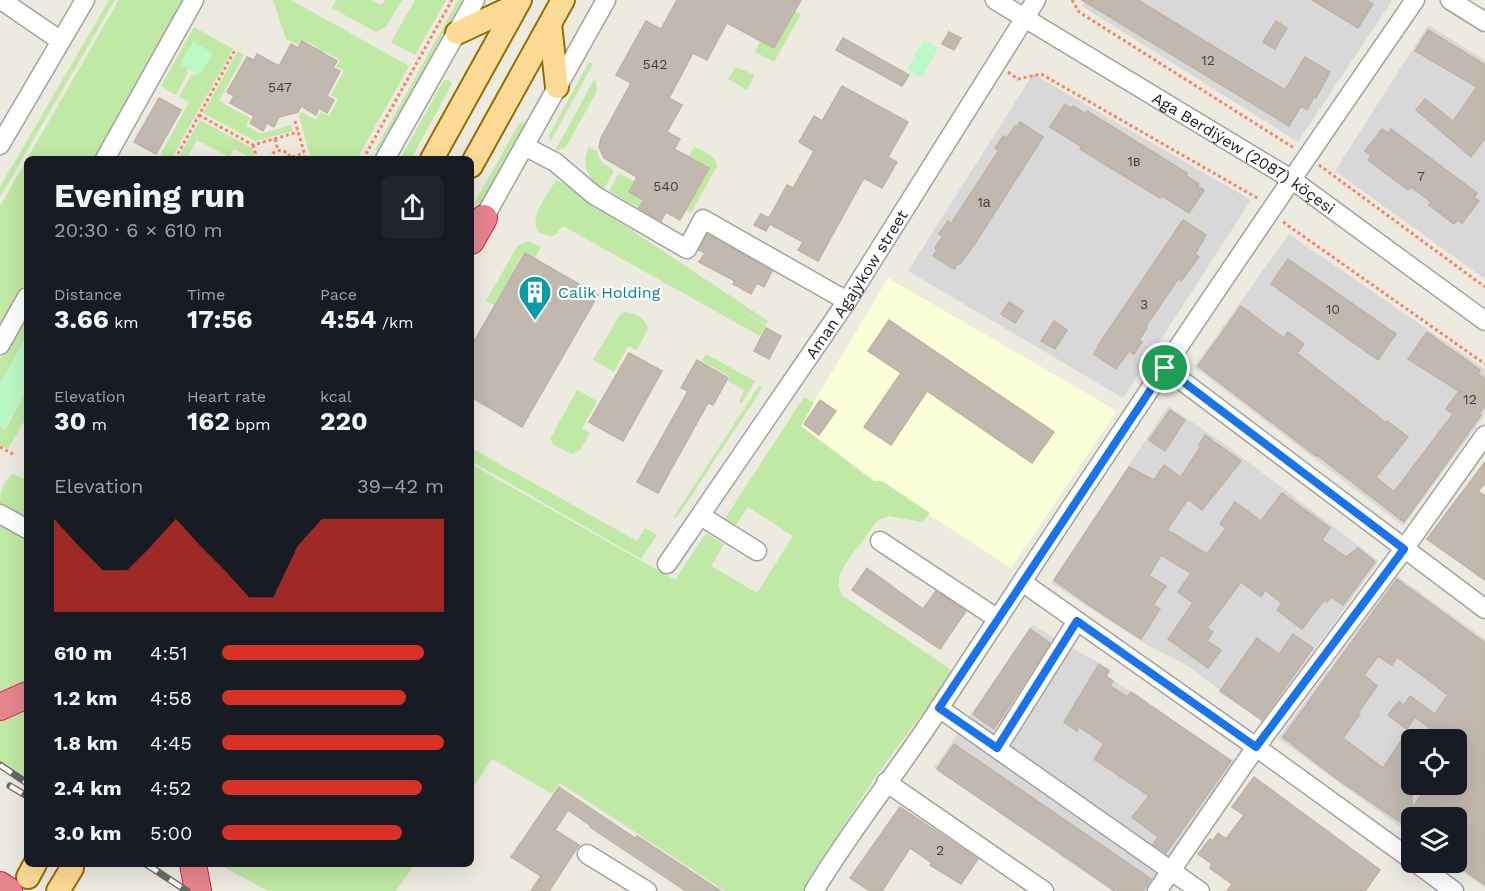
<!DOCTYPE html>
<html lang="en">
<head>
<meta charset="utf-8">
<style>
	:root { --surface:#171b24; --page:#20242c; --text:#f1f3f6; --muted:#9ea1a6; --accent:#d93025 }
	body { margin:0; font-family:"Work Sans",sans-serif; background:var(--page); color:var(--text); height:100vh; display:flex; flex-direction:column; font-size:22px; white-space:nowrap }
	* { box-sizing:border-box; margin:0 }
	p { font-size:20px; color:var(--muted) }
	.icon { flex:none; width:33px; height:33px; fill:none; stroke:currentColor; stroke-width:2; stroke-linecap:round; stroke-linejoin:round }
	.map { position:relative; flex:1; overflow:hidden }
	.drawer { position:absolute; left:24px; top:156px; width:450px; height:711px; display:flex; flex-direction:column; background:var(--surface); border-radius:9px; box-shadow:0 6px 24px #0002 }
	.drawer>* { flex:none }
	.tools { position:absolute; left:1401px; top:729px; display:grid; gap:12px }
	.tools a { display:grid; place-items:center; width:66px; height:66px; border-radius:9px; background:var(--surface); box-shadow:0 6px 24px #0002; font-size:30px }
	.pin { position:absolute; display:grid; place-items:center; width:51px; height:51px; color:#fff; margin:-26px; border:3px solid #fff; border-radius:50%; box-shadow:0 2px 6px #0007 }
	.round { display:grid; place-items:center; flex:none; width:63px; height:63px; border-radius:9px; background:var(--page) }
	.head { display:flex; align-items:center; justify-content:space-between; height:102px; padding:0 30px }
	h1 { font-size:33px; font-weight:700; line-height:45px }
	.stats { display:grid; grid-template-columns:repeat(3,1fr); gap:9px; height:102px; padding:6px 30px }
	.stats div { display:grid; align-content:center }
	.stats b { font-size:26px; font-weight:700 }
	.stats small { font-size:16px; font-weight:400 }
	.stats p { font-size:16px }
	.chart { height:168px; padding:12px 30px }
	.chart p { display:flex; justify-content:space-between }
	.chart svg { width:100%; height:108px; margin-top:6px; fill:var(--accent); opacity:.7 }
	ul { padding:0 30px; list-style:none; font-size:20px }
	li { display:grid; grid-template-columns:96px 72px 1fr; align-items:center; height:45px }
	li i { height:15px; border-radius:8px; background:var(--accent) }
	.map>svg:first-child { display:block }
	.residential { fill:#d9d8d8; fill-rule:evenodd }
	.education { fill:#fbffd7 }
	.grass { fill:#bfe9a4 }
	.park { fill:#bbf9c6 }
	.building { fill:#c1b9b0; stroke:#bfb2a3; stroke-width:1.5; fill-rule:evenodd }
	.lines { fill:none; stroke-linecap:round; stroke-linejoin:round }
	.minor-casing { stroke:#a2a2a2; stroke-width:21 }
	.major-casing { stroke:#927000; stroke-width:26 }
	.highway-casing { stroke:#d7214e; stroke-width:28 }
	.path { stroke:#fb8263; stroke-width:3; stroke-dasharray:3 3; stroke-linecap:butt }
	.minor { stroke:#fff; stroke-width:18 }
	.major { stroke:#fdda95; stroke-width:22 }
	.highway { stroke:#e7858e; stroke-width:26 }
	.rail-casing { stroke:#696969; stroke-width:7 }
	.rail { stroke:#fff; stroke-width:4.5; stroke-dasharray:14; stroke-linecap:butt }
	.route-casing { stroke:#fff; stroke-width:12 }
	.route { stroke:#1a73e8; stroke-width:8 }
	.labels { text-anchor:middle; stroke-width:4.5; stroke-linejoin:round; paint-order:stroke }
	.number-label { font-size:14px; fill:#444240 }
	.street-label { font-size:16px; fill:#1b1b1b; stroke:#fff }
	.culture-label { font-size:16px; fill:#0d838f; stroke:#fff; text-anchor:start }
</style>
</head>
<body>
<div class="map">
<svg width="1485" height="891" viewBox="0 0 1485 891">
	<rect width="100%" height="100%" fill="#edeae0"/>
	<g class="residential">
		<path d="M1086,0H1390L1392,1L1298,142L1082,6Z"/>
		<path d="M1428,25L1485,60V279L1335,171Z"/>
		<path d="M1033,74L1251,200L1123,398L908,271Z"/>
		<path d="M1289,234L1485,369V415L1403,526L1194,367Z"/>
		<path d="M1168,406L1223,443L1379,561L1262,722L1188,666L1149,646L1051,583Z"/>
		<path d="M1397,576L1485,639V888L1450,863L1456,862V818H1412L1411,835L1278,738ZM1412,740H1456V784H1412Z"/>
		<path d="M1032,625L1111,670L1107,676L1234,761L1146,891H1112L934,768Z"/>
	</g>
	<path class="education" d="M888,278L1117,411L1011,568L880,483L874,482L799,427Z"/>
	<g class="grass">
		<path d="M109,0H115L0,197V187Z"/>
		<path d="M119,0H184L94,159H27Z"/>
		<path d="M273,0H291L409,66L357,159H311L299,116L301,112L316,120L321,112L329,116L338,99L331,95L344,71L336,67L340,60L324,51L320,58L313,54L317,47L302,39L298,45L286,39Z"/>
		<path d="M336,0H372L381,5L385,0H402L386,27L376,32L332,8Z"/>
		<path d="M415,0H446L415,55L391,42Z"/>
		<path d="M458,0H463L379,152L375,150Z"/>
		<path d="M795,11L801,14L774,62L755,52L760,41L774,49Z"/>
		<path d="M194,27L233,49L171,159H158L189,102L179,97L192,74L195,75L196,72L200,74L180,63L188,68L186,71L188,72L176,95L161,86Z"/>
		<path d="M238,51L244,55L219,101L250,118L246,126L261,134L291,125L293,131L255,141L203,113Z"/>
		<path d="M589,62L593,64L550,142L549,135Z"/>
		<path d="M736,67L755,75L747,90L728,79Z"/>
		<path d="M595,78L597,91L566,147L559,150L556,149Z"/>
		<path d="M444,80H449L452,84L411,159H400Z"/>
		<path d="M200,120L252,148L255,159H249L248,156L234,149L229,157L197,140L186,159H178Z"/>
		<path d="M523,122L527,126L483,208L474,204L518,125Z"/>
		<path d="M589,147L597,151C598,161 606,166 614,170L604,189C588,179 580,165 589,147Z"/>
		<path d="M694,147C703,151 716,155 717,166L691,213L686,210L709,167L689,156Z"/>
		<path d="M27,159V279L0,327V206Z"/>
		<path d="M619,173L634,181L628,192L643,200L639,208L609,191Z"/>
		<path d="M556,180L570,187L580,196L768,321L766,324L726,302L766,325L760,336L563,226L554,236C516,236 547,195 556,180Z"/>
		<path d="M529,241L541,247L535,258L524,252L494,305L486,301L518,245Z"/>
		<path d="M624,312C634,312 647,319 648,329L637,350L628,346L614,372L593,360L619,316Z"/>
		<path d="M21,324L27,326V340L25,339L0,384V358L18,326Z"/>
		<path d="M706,354L755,381L742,403L739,401L744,390L728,381L730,377L702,361Z"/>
		<path d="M759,386L762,388L678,516L673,518Z"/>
		<path d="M577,390L597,401L582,428L590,433L580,450L572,454L554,445L550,439Z"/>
		<path d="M24,395L27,397V416L8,449L0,445V427L5,430Z"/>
		<path d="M804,397L814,403L801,426L874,481H882L930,513L922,522L889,516L877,521L846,563L839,576V588L843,596L954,672L938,697L922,714L875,777L803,891H725L560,783L552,794L492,759L471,790V464L675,580L706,533L724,544L711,566L757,593L793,536L748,507L734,527L724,520Z"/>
		<path d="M471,448L637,541L645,528L657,535L641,559L471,461Z"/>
		<path d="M13,474L27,480V524L0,505C0,493 2,482 13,474Z"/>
		<path d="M0,523L27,538V779L0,761Z"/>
		<path d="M218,864H415L396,891H268Z"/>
	</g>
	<g class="park">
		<path d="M924,40L938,48L922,78L907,69Z"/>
		<path d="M193,41L213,53L200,75L180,64Z"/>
		<path d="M26,339L27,389L4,430L0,427V384Z"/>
	</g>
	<g class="building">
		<path d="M677,0H801L774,48L727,23L707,60L693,53L669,98L682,105L667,132L680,139L674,149L709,168L680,220L666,212L661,221L639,208L644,200L629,192L637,177L604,158L599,147L601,138L631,83L616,75L646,21L661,29Z"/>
		<path d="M1082,0H1138L1285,90L1305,57L1330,72L1316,98L1314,97L1307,110L1301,106L1289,126Z"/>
		<path d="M1312,0H1367L1373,4L1358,28Z"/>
		<path d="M1276,21L1287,28L1275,49L1263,42Z"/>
		<path d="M1428,30L1485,65V138L1471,157L1416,110L1425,99L1453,121L1477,87L1415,51Z"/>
		<path d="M949,32L961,38L954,50L942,44Z"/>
		<path d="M843,38L909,75L902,86L836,50Z"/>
		<path d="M302,41L337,61L333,68L340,71L327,96L334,100L327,113L319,108L316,115L301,106L298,112L279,117L274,127L267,123L263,131L250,123L254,116L230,103L234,96L227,92L247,57L254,60L257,54L279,66L291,44L298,48Z"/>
		<path d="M842,86L908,122L888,157L897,162L882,188L864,178L818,261L798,250L803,242L770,224L766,231L754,225L761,214L769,218L787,185L793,188L814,151L799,142L814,116L822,121Z"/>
		<path d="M159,98L181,110L156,154L134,142Z"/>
		<path d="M1065,104L1071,108L1073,106L1086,114L1087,111L1187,173L1186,176L1199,184L1197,186L1204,190L1189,213L1162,196L1160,198L1080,149L1082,147L1050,127Z"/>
		<path d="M1020,122L1043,137L976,242L960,264L958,263L954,269L933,256L937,250L935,248L943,236L939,234L948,221L951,224L999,150L995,148L1003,136L1007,138L1015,126L1017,127Z"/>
		<path d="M1382,129L1388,133L1391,129L1477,193L1474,198L1479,201L1462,223L1457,220L1454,224L1429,205L1431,202L1411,187L1408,190L1368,160L1371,155L1365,151Z"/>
		<path d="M1183,220L1206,235L1195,254L1199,257L1181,281L1178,279L1146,326L1147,328L1139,340L1142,342L1134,354L1129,351L1116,369L1094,354L1098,348L1097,347Z"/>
		<path d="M707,234L772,271L764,287L757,283L751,294L733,284L735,281L699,262L705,253L699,250Z"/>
		<path d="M525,253L598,295L522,427L471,397V347Z"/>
		<path d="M1288,259L1396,334L1378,360L1271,284Z"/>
		<path d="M1009,302L1023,311L1015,323L1001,314Z"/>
		<path d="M1241,306L1284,338L1288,332L1304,344L1297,353L1386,423L1387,421L1408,437L1376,477L1394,492L1453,414L1446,409L1459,391L1408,359L1427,332L1480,370L1478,374L1485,379V406L1479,414L1481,415L1404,522L1317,455L1316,456L1198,366Z"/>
		<path d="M889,320L1054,432L1032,463L927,391L891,445L864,427L901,373L868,351Z"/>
		<path d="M1054,321L1067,330L1055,349L1041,341Z"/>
		<path d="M766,328L781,336L769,359L754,351Z"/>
		<path d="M629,353L662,371L623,441L589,422Z"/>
		<path d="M697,360L728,378L713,405L708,403L658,493L637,482L688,391L681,388Z"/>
		<path d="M820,400L836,411L819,435L804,424Z"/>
		<path d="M1170,410L1185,420L1165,451L1149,440Z"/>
		<path d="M1205,435L1241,461L1202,510L1188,499L1167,530L1207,554L1226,528L1220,524L1235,502L1261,521L1282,493L1330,528L1322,540L1346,557L1358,548L1375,562L1343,605L1331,597L1327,602L1324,600L1302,629L1277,610L1282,603L1265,590L1261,597L1241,582L1207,628L1213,632L1207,641L1221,650L1208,668L1168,639L1193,603L1178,592L1191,573L1161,555L1149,576L1166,586L1153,605L1160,609L1141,639L1090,606L1054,580L1129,467L1154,480L1164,465L1181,477L1201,446L1199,445Z"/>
		<path d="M1485,462V483L1478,491L1485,496V580L1427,539Z"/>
		<path d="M867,568L923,609L936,591L966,611L940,649L852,590Z"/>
		<path d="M1397,579L1485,643V885L1456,864V818H1412V830L1334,777L1283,737ZM1378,656L1392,665L1397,657L1448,695L1435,714L1410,696L1404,705L1399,701L1388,715L1407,729L1415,717L1443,738L1456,740V784H1428L1412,809V744L1403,738L1383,768L1343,738L1360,714L1358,713L1377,686L1364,675Z"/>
		<path d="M1030,629L1050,643L994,729L973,714Z"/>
		<path d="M1293,634L1313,648L1262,720L1220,691L1257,638L1279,654Z"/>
		<path d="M1099,664L1109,671L1106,676L1113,681L1110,686L1127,697L1131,692L1231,761L1166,853L1153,844L1158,837L1132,817L1149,796L1094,759L1104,744L1079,727L1077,731L1064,722Z"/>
		<path d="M954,744L1151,879L1143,891H1115L937,769Z"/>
		<path d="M1254,777L1380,870L1365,891H1227L1232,884L1210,868L1212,864L1198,854L1210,839L1213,841L1218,833L1226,839L1244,815L1232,807Z"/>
		<path d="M559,787L635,838L637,836L721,891H686L590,827L591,826L568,810L555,830L579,845L549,891H531L541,876L511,857Z"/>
		<path d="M900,807L978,859L961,884L930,865L932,863L910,848L882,891H870L850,878Z"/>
	</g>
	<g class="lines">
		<defs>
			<g id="minor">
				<path d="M1,0L61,41"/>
				<path id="s1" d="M995,0L1291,179L1485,321"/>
				<path d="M1450,0L1485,22"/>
				<path d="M0,145L85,0"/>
				<path d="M524,146L555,162L594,195L687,249L703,219L847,301"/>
				<path d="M105,159L194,0"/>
				<path d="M385,159L475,0"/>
				<path d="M484,218L606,0"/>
				<path d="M0,345L27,297"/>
				<path d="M1165,368L1485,609"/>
				<path d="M0,514L27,529"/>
				<path d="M701,516L757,551"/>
				<path d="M880,541L998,619"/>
				<path id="s2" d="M667,564L847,301L1036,0"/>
				<path d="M1022,582L1256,747L1412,860"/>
				<path d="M939,708L1200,891"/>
				<path d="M997,748L1077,621"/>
				<path d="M886,782L1044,891"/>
				<path d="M587,854L647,891"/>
				<path d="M1415,862L1454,891"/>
				<path d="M814,891C853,826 901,768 942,704C1096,467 1254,233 1415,0"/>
				<path d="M1157,891L1256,747L1404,549L1485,435"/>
			</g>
			<g id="major">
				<path d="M550,24L557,87"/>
				<path d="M457,33L517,5"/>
				<path d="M432,159L520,0"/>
				<path d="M471,166L563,0"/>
				<path d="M28,877L35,864"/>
				<path d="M58,891L72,868"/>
			</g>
			<g id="highway">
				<path d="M471,241L484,218"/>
				<path d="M0,707L27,695"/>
				<path d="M193,864L198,891"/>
				<path d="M0,885L9,891"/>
			</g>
		</defs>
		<use href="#minor" class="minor-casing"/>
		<use href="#major" class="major-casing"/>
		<use href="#highway" class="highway-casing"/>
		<g class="path">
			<path d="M1072,0L1079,12L1294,148"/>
			<path d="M1008,72L1018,79L1041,74L1259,199"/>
			<path d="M199,115L253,145L298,132"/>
			<path d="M295,121L306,159"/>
			<path d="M275,139L278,150"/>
			<path d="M253,145L257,159"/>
			<path d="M292,157L304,153"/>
			<path d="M175,159L235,50"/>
			<path d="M270,159L273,153L281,150L288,153L291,159"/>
			<path d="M363,159L452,0"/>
			<path d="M1319,165L1485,287"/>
			<path d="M1283,222L1485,364"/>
			<path d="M0,447L13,454"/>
		</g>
		<use href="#minor" class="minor"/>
		<use href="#major" class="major"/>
		<use href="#highway" class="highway"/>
		<defs>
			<g id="rail">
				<path d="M0,765L27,783"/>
				<path d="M10,786L27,796"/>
				<path d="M146,864L187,891"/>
			</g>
		</defs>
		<use href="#rail" class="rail-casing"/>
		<use href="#rail" class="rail"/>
	</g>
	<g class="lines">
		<defs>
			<path id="route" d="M1165,368L1404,549L1256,747L1077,621L997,748L939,708Z"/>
		</defs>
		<use href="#route" class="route-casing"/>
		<use href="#route" class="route"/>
	</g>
	<defs>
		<symbol id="building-pin" viewBox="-11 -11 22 30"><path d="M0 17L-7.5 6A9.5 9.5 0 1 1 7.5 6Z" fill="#0f9aa8" stroke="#fff"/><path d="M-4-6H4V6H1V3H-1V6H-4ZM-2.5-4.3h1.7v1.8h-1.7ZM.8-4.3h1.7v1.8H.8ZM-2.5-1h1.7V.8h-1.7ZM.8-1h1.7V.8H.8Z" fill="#fff"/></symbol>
	</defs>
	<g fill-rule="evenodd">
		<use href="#building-pin" x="516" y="273" width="38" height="52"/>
	</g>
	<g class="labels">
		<g class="number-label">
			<text x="1208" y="65">12</text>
			<text x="655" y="69">542</text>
			<text x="280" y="92">547</text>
			<text x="1134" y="166">1в</text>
			<text x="1421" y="181">7</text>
			<text x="666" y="191">540</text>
			<text x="984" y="207">1а</text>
			<text x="1144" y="309">3</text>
			<text x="1333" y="314">10</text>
			<text x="1470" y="404">12</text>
			<text x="940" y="855">2</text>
		</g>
		<g class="street-label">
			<text dy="6" stroke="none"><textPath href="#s1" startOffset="292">Aga Berdiýew (2087) köçesi</textPath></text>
			<text dy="6" stroke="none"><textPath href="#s2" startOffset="338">Aman Agajykow street</textPath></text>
		</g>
		<g class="culture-label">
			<text x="558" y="298">Calik Holding</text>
		</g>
	</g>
</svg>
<div class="tools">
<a><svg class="icon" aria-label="locate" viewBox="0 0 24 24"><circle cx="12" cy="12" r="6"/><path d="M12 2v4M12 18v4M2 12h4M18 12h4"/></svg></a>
<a><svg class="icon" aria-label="layers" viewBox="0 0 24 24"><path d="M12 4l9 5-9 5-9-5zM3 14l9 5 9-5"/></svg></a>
</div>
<div class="pin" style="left:1165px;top:368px;background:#1e9e55"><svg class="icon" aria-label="arrive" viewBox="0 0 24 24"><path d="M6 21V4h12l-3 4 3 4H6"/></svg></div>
<section class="drawer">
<div class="head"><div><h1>Evening run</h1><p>20:30 · 6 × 610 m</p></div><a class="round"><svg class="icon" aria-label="share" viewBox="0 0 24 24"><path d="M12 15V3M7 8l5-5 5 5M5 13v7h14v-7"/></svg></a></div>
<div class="stats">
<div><p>Distance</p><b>3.66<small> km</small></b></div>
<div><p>Time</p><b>17:56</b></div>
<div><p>Pace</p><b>4:54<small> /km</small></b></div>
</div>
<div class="stats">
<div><p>Elevation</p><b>30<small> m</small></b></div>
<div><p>Heart rate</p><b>162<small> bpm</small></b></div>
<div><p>kcal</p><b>220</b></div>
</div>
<div class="chart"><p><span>Elevation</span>39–42 m</p>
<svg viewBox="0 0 160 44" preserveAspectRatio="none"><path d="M0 44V6L10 17L20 27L30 27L40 17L50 6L60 17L70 27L80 38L90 38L100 17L110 6L120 6L130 6L140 6L150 6L160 6V44z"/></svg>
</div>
<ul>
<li><b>610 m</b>4:51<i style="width:91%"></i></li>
<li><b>1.2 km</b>4:58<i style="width:83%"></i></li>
<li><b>1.8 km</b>4:45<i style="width:100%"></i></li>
<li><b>2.4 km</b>4:52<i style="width:90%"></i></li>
<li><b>3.0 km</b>5:00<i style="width:81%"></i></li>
</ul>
</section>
</div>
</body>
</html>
